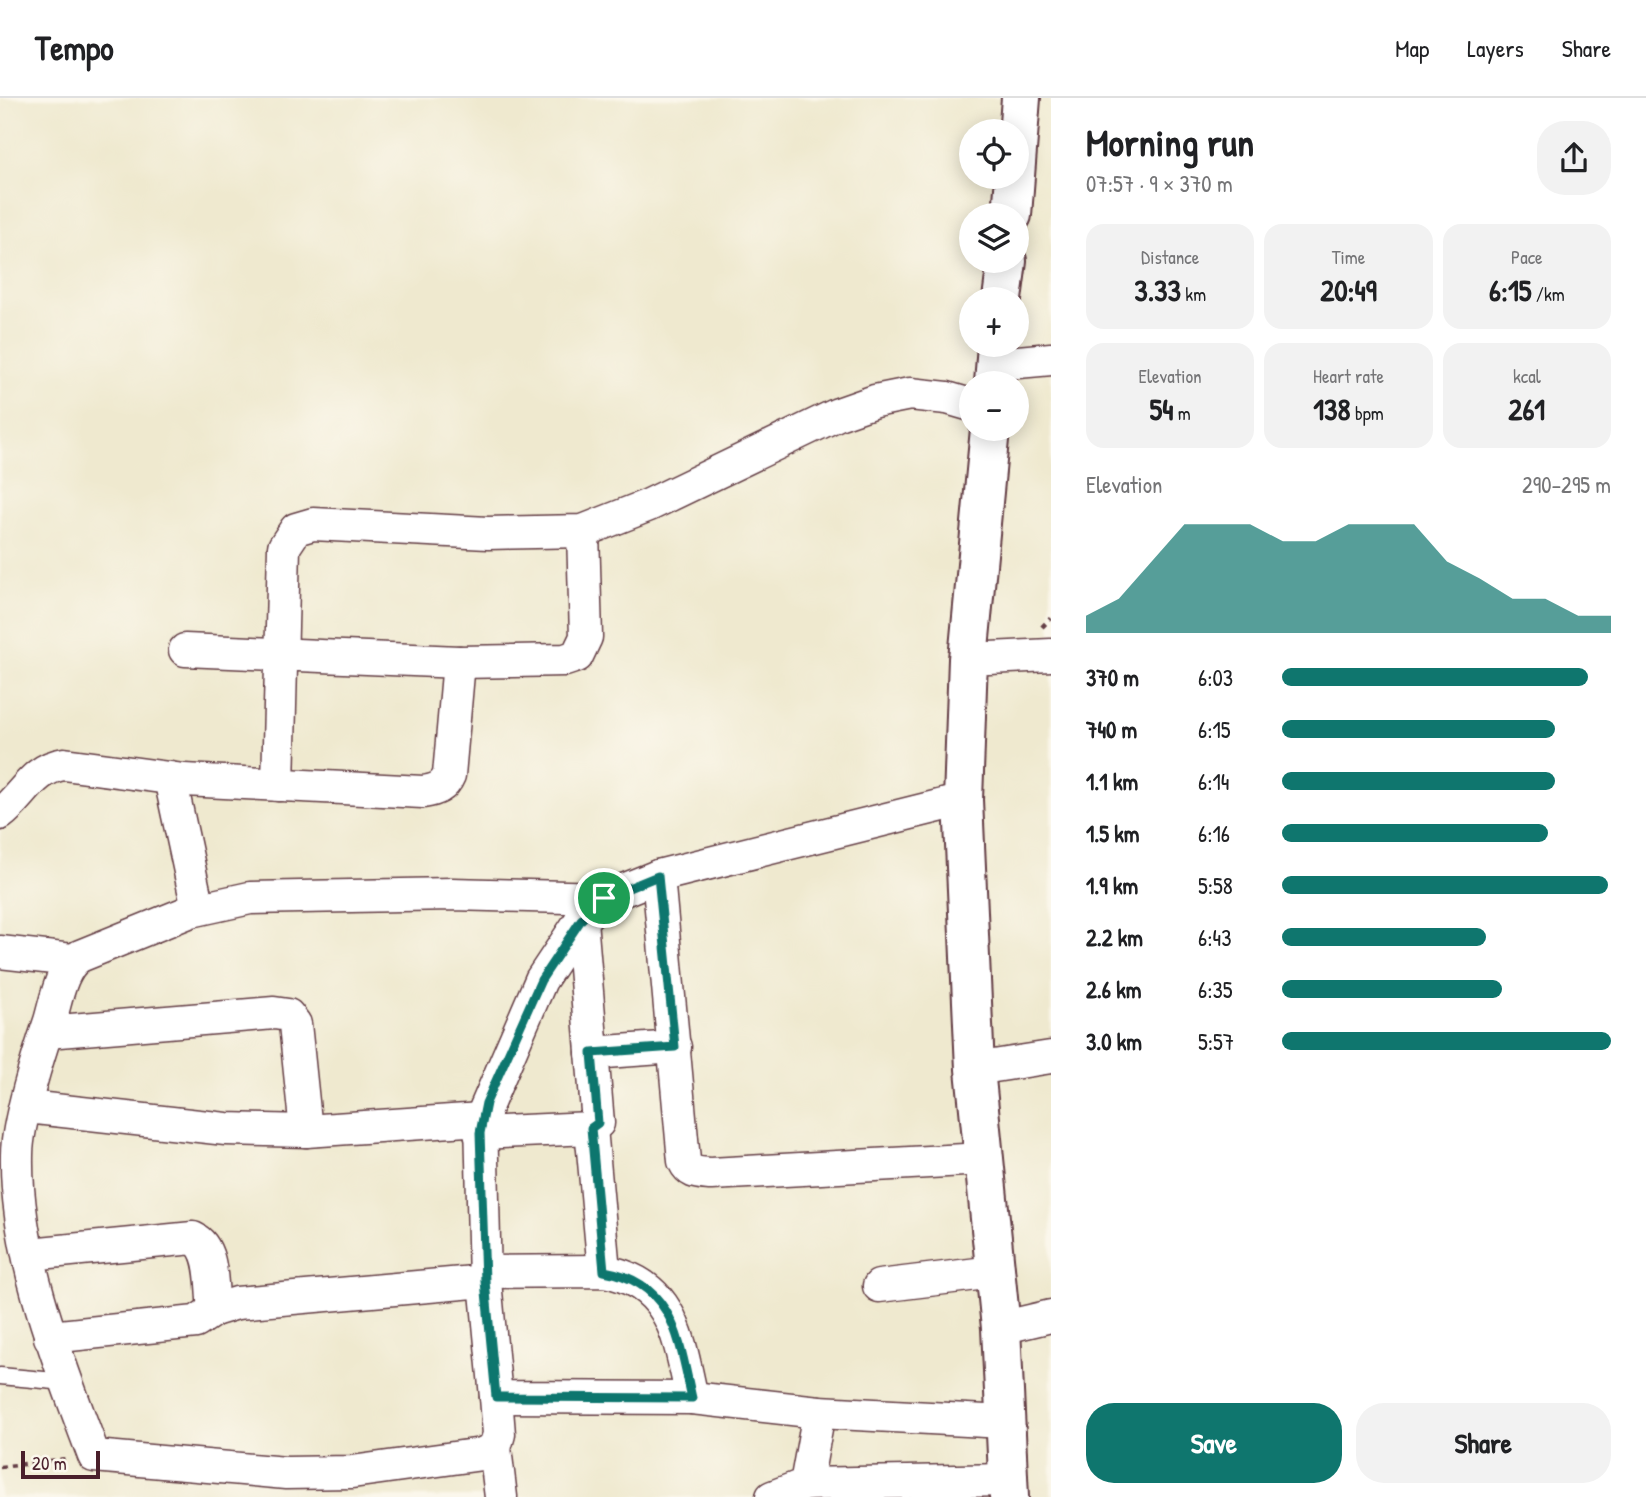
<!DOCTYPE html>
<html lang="en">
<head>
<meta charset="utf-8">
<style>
	:root { --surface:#fff; --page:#f2f2f2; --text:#202124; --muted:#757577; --line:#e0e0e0; --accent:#0f766e }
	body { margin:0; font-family:"Patrick Hand",sans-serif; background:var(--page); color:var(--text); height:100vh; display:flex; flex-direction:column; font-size:26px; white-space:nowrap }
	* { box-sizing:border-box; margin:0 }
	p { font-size:23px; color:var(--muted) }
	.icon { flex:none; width:38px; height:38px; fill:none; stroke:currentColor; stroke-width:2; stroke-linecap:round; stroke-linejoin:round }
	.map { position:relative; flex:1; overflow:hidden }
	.drawer { display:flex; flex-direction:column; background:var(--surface); width:595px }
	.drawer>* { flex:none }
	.buttons { position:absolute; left:959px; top:21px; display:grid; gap:14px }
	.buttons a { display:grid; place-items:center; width:70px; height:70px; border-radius:50%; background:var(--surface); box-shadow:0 4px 18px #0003; font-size:35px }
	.scale { position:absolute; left:21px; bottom:18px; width:79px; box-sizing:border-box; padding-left:7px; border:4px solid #4a1f2b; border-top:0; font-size:19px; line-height:24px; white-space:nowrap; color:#4a1f2b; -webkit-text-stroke:5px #fbf7ec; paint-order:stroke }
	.pin { position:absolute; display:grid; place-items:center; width:60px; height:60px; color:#fff; margin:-30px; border:4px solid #fff; border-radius:50%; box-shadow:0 2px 7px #0007 }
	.round { display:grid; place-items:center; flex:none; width:74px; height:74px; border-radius:28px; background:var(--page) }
	.summary { display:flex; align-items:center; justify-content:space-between; height:119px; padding:0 35px }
	h1 { font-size:38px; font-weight:700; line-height:52px }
	.metrics { display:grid; grid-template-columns:repeat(3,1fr); gap:10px; height:119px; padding:7px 35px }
	.metrics div { display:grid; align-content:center; border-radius:18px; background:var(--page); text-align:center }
	.metrics b { font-size:30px; font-weight:700 }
	.metrics small { font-size:19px; font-weight:400 }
	.metrics p { font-size:19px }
	.chart { height:196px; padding:14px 35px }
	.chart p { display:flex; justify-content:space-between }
	.chart svg { width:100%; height:126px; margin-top:7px; fill:var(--accent); opacity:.7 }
	.cta { display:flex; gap:14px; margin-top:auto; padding:14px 35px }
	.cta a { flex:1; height:80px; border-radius:28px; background:var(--accent); color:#fff; font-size:28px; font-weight:700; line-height:80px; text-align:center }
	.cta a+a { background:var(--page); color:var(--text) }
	ul { padding:0 35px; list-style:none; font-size:23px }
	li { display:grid; grid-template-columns:112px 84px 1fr; align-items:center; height:52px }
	li i { height:18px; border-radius:9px; background:var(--accent) }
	header { display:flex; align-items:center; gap:42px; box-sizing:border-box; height:98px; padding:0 35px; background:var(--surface); border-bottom:2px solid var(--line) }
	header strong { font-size:33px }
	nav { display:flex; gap:38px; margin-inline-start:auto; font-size:24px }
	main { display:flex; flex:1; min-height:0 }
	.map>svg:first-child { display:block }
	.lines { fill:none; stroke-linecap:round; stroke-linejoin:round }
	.service-casing { stroke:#633d44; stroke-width:19 }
	.minor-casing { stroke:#633d44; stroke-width:35 }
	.secondary-casing { stroke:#633d44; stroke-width:42 }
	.path { stroke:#633d44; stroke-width:4.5; stroke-dasharray:5 5; stroke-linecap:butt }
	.service { stroke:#fff; stroke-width:16 }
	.minor { stroke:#fff; stroke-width:32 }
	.secondary { stroke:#fff; stroke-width:38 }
	.route-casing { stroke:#fff; stroke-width:14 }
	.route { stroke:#0f766e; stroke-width:9 }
</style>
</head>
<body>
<header>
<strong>Tempo</strong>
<nav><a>Map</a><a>Layers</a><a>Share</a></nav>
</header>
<main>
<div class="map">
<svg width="1051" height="1399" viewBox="0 0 1051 1399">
	<rect width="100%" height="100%" fill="#fbf7ec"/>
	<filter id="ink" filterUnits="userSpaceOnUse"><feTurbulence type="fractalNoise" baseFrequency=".0143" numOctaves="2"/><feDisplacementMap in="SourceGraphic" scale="14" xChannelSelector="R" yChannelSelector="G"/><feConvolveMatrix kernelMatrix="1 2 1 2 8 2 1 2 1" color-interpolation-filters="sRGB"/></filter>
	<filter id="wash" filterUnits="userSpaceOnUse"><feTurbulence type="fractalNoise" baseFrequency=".00686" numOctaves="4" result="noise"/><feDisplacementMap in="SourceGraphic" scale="28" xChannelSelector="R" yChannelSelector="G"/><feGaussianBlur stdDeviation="1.57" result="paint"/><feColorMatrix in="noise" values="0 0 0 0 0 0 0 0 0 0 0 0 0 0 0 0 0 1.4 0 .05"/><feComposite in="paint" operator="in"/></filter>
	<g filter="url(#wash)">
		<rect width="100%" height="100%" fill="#efe9cf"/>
	</g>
	<g filter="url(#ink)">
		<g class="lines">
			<defs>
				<path id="service" d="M0,1278L66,1284"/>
				<g id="minor">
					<path d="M995,266L1051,261"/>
					<path d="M185,552L459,564L565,562L577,558L586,539L583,433"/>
					<path d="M968,561L1051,557"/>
					<path d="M170,680L198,811"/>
					<path d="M278,687L284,449L296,431L313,426L488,435L583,433L649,407L838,316L875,303L910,296L947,300L971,307"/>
					<path d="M963,702L658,778L604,800L581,822L541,882L481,1021L485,1183L496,1299L692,1300L819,1314L1004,1324"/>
					<path d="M0,716C24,698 32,671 64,666L184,682L423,694C436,692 444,689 449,677L459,564"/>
					<path d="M658,778L684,1063C690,1076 698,1075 711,1076L983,1061"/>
					<path d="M0,854L72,862"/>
					<path d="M47,934L274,915L288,917L295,926L306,1033"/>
					<path d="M592,955L675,949"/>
					<path d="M975,971L1051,959"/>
					<path d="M27,1009L226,1031L306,1033L481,1021"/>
					<path d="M591,1030L604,1173"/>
					<path d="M480,1035L591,1030L598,1025L581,822"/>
					<path d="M30,1156L193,1140C215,1150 211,1191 214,1212"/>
					<path d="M485,1174L604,1173C674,1185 679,1242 692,1300"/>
					<path d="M879,1188L994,1174"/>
					<path d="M1001,1230L1051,1218"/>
					<path d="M50,1239L196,1224L214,1212L237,1205L485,1183"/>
					<path d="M496,1299L499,1336L495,1350L482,1356L352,1374L286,1375L94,1358C60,1267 15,1157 17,1057C17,1025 39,955 50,923C56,903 61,869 80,858L191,813L250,800L452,796L604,800"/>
					<path d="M495,1350L501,1399"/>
					<path d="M806,1386L1007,1382"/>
					<path d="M772,1399L806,1386L819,1314"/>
				</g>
				<g id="secondary">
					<path d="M1012,117L1021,0"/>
					<path d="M1002,201L1007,163"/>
					<path d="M994,285L997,247"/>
					<path d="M990,331L968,561L963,702L975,971L1001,1230L1009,1399"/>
				</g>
			</defs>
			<use href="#service" class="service-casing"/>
			<use href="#minor" class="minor-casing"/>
			<use href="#secondary" class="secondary-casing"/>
			<g class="path">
				<path d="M1042,529L1051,520"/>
				<path d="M0,1369L66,1361"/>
			</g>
			<use href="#service" class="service"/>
			<use href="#minor" class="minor"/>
			<use href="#secondary" class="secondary"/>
		</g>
	</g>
	<g class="lines" filter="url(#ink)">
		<defs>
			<path id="route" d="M658,778L675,949L592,955L598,1025L591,1030L604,1173C674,1185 679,1242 692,1300L496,1299L485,1183L480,1035L486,1005L541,882L581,822L604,800Z"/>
		</defs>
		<use href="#route" class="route-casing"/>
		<use href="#route" class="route"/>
	</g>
</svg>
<div class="buttons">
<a><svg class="icon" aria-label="locate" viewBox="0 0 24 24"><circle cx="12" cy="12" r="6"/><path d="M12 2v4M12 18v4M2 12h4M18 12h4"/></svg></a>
<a><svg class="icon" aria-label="layers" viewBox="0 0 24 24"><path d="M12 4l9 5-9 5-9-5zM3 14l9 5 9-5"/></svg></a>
<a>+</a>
<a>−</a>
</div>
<div class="scale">20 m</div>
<div class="pin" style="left:604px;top:800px;background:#1e9e55"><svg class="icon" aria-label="arrive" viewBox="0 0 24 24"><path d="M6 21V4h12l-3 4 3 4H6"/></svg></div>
</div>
<section class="drawer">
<div class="summary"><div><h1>Morning run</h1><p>07:57 · 9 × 370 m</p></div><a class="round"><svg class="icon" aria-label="share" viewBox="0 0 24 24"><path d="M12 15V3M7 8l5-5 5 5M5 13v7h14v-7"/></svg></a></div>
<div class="metrics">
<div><p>Distance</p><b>3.33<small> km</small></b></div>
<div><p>Time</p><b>20:49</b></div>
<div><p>Pace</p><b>6:15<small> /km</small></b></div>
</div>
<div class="metrics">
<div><p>Elevation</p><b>54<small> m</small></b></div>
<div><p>Heart rate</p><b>138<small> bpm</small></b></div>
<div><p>kcal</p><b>261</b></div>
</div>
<div class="chart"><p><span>Elevation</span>290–295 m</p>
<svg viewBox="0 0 160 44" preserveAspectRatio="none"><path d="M0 44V38L10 32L20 19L30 6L40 6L50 6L60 12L70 12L80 6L90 6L100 6L110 19L120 25L130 32L140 32L150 38L160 38V44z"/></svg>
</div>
<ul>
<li><b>370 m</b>6:03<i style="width:93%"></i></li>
<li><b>740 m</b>6:15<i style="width:83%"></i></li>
<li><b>1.1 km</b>6:14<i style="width:83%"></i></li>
<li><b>1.5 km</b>6:16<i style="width:81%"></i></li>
<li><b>1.9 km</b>5:58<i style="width:99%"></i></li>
<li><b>2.2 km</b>6:43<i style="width:62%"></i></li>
<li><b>2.6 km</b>6:35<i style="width:67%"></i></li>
<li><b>3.0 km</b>5:57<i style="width:100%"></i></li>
</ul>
<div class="cta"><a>Save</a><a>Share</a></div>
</section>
</main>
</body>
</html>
